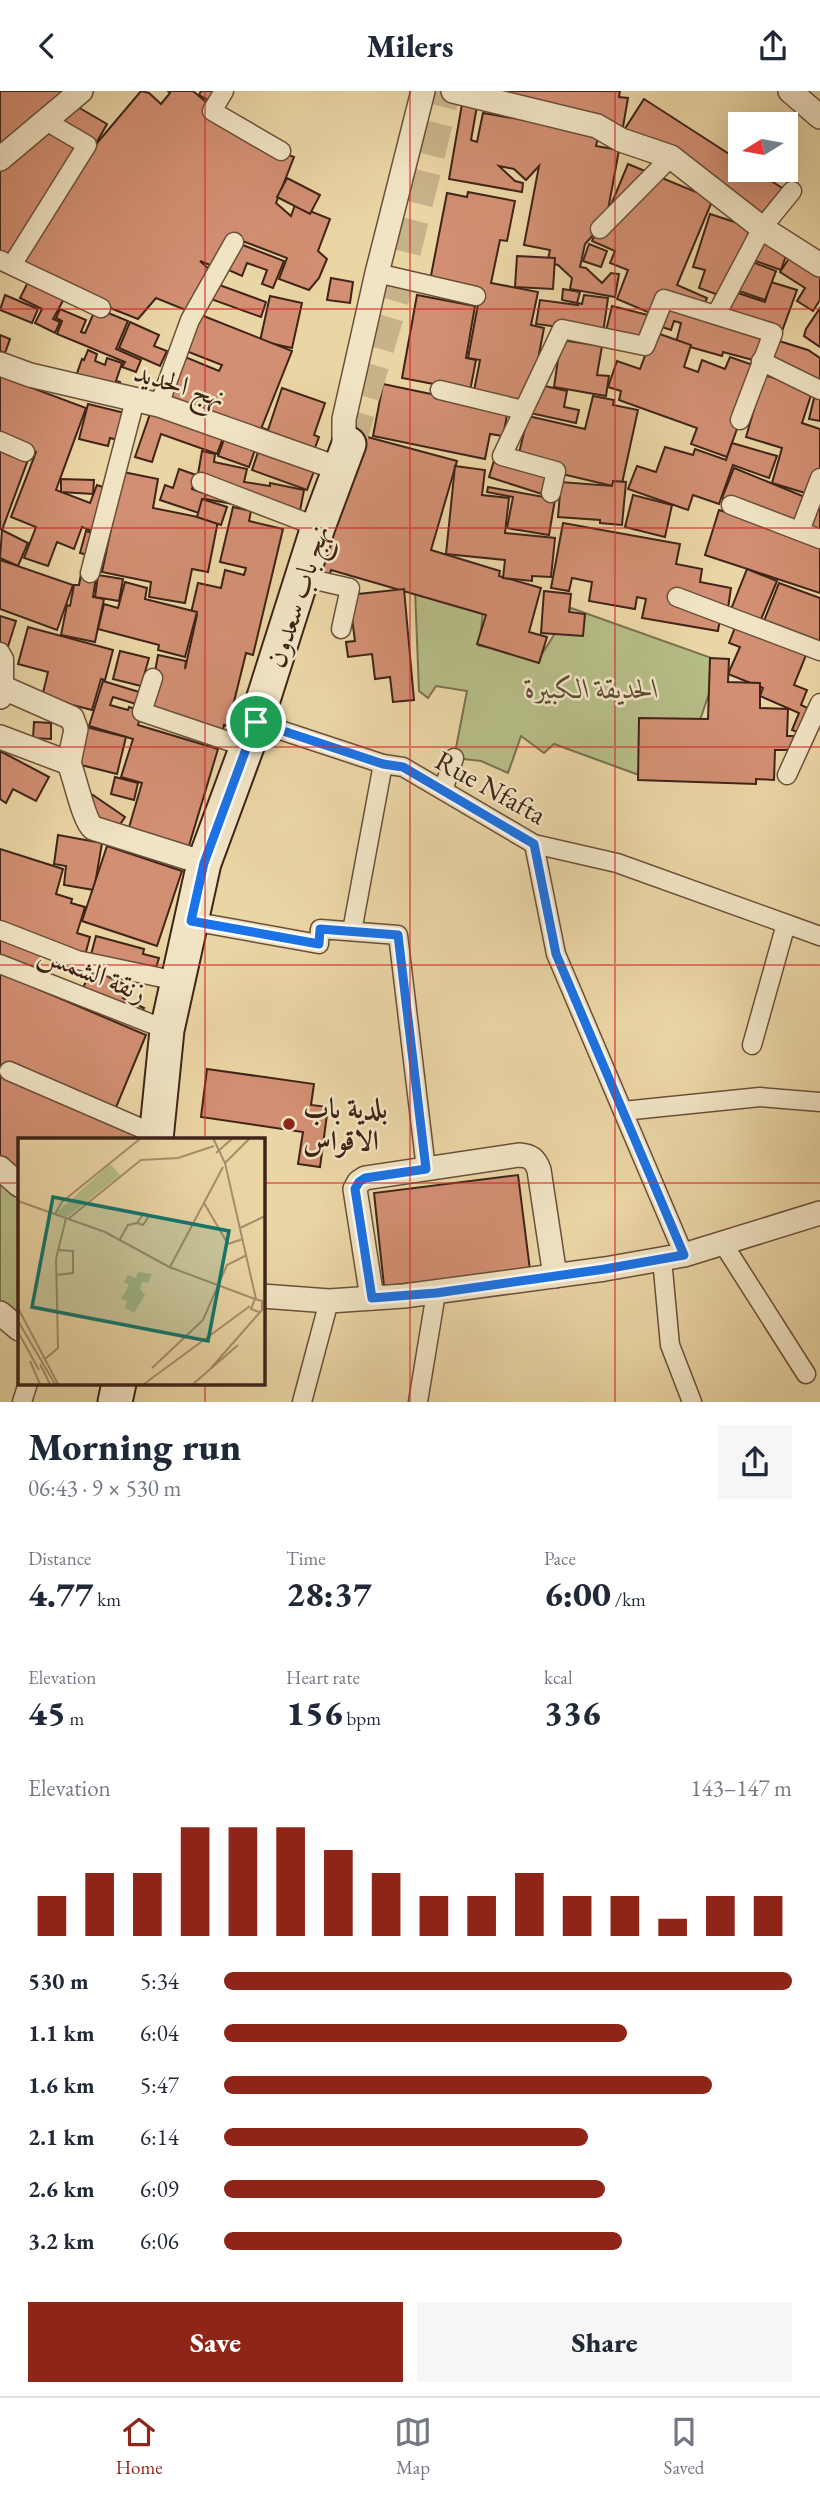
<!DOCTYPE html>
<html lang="en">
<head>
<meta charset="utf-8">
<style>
	:root { --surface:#fff; --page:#f6f6f7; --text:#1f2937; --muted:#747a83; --line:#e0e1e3; --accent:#8f2418 }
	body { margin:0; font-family:"EB Garamond",Amiri,serif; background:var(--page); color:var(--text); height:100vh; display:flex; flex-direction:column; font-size:26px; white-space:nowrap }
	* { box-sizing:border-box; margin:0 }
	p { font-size:23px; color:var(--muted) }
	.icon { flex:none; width:38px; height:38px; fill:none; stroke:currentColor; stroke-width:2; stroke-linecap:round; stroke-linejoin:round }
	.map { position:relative; height:1311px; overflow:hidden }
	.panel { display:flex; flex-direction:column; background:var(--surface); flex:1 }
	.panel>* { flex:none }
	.needle { width:46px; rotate:259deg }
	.controls { position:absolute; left:728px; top:21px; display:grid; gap:14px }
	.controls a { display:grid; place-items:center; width:70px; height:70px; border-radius:0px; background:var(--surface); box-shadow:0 7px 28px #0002; font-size:35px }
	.pin { position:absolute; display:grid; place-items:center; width:60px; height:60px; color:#fff; margin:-30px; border:4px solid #fff; border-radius:50%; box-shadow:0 2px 7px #0007 }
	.round { display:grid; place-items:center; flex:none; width:74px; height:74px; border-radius:0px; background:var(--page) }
	.overview { display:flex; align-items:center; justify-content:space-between; height:119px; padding:0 28px }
	h1 { font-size:38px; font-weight:800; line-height:52px }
	.figures { display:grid; grid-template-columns:repeat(3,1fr); gap:10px; height:119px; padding:7px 28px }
	.figures div { display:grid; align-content:center }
	.figures b { font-size:35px; font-weight:800 }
	.figures small { font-size:19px; font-weight:400 }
	.figures p { font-size:19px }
	.chart { height:196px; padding:14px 28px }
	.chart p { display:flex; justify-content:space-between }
	.chart svg { width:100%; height:126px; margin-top:7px; stroke:var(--accent); stroke-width:6 }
	.cta { display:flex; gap:14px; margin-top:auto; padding:14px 28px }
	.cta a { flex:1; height:80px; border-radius:0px; background:var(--accent); color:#fff; font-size:28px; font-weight:800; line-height:80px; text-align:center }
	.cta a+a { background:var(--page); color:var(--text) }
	ul { padding:0 28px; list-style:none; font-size:23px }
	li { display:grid; grid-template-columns:112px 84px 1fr; align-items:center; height:52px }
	li i { height:18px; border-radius:9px; background:var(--accent) }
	header { display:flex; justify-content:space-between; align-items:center; height:91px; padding:0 28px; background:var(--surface); font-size:32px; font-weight:800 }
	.menu { display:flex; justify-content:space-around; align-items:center; height:98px; border-top:2px solid var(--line); background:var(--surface); font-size:19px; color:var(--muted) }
	.menu a { display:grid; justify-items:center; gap:4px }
	.menu .selected { color:var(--accent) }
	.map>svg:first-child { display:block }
	.green { fill:#b6bd87; stroke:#7a704f; stroke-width:2 }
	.building { fill:#d28f73; stroke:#3f2417; stroke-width:2 }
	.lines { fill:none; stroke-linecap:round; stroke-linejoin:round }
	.secondary-tunnel { stroke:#c8b289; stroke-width:33; stroke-dasharray:33 17; stroke-linecap:butt }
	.pedestrian-casing { stroke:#6a503a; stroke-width:21 }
	.minor-casing { stroke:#6a503a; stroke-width:26 }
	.secondary-casing { stroke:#3f2417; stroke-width:37 }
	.pedestrian { stroke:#f1e4c4; stroke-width:18 }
	.minor { stroke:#f1e4c4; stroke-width:23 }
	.secondary { stroke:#f1e4c4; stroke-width:33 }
	.route-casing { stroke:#fff; stroke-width:14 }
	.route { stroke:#1a73e8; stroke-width:9 }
	.grid { fill:none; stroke:#d62828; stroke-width:2; stroke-opacity:0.55 }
	.poi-dot { fill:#8f2418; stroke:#f1e4c4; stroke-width:2.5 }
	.labels { text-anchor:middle; stroke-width:5; stroke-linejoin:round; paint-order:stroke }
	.street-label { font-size:28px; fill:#3f2417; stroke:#f1e4c4 }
	.park-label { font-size:28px; font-style:italic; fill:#5d4a33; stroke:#f1e4c4 }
	.poi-label { font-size:28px; font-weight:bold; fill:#3f2417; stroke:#f1e4c4; text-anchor:start }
	.inset-road { fill:none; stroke:#a68e6c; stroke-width:2 }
	.view { fill:#0f766e; fill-opacity:0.15; stroke:#0f766e; stroke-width:3.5 }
	.inset-edge { fill:none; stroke:#3f2417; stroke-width:3.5 }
</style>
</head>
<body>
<header><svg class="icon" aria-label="back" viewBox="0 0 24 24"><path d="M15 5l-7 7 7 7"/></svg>Milers<svg class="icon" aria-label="share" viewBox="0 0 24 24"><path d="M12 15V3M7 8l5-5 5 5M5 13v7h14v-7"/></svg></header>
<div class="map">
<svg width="820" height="1311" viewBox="0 0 820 1311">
	<rect width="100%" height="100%" fill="#ead5a5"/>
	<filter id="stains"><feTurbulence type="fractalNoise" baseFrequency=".00286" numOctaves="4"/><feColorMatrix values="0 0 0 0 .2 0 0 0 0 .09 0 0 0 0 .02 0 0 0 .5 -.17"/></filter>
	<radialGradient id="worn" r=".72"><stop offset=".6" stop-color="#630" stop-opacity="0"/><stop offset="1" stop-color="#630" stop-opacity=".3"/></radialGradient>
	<g class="green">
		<path d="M415,498L484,513L479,555L542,563L571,517L720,570L696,641L639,684L554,653L544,662L521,645L508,682L481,670L454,667L467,600L436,595L428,607L419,600Z"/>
		<path d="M0,1085L19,1102V1230L0,1213Z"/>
	</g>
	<g class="building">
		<path d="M0,0H79L56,26L78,54L4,174L0,172Z"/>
		<path d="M141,0L149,2L161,13L170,2L168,0H193L251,49L294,66L276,112L291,125L295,114L330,128L318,160L327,168L319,187L309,199L279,188L287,167L232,146L220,178L200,170L210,179L193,222L156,207L138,228L1,174L70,84Z"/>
		<path d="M201,0H223L217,14L199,4Z"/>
		<path d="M458,0H620L619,6L628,7L623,36L456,9Z"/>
		<path d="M644,8L740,70V79H754L787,100L762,138L619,47Z"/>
		<path d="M71,12L107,33L94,56L58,34Z"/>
		<path d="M462,13L477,15L471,49L477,51L483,22L599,42L596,55L619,59L606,130L585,153L580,176L586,177L602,192L611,182L619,183L615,206L570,198L572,187L558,174L547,172L550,159L524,154L539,75L526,89L514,78L499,75L515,90L523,92L522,101L449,88Z"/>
		<path d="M628,73L713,108L677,194L707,207L701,221L665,205L657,225L617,208L628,179L610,172L615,160L592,150L600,132L603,133Z"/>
		<path d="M287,87L320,104L310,123L277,106Z"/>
		<path d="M468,101L515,110L507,150L500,149L491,192L538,201L531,234L544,237L529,316L473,305L480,269L468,267L479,208L428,200L447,102L467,106Z"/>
		<path d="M710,123L753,137L732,200L765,211L771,191L797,199L781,243L710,219L716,203L699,197L705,179L693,176Z"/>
		<path d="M756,148L788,159L781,179L750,168Z"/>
		<path d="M235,151L284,170L273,197L262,193L267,179L247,172L242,185L224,177Z"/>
		<path d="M589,153L607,160L601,176L583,170Z"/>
		<path d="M517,165L555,167L553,198L515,196Z"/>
		<path d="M790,166L820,185V209L813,220L797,210L805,197L780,181Z"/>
		<path d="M747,169L776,180L765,209L736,199Z"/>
		<path d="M331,187L353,191L350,212L327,209Z"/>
		<path d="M28,191L65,206L53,228L60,231L55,242L35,232L42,218L20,207Z"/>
		<path d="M214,192L266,211L261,226L208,207Z"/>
		<path d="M563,198L580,201L577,212L562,209Z"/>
		<path d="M5,204L38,218L32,232L0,219Z"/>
		<path d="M417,204L475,215L466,267L476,269L470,300L402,287Z"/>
		<path d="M584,204L608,207L603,242L536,233L540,209L578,214V212L582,213Z"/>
		<path d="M270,205L302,212L292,257L260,250Z"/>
		<path d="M665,213L772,244L764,272L723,261L722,265L676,252L681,232L674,230L671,239L659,235Z"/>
		<path d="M612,215L652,225L645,254L605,244Z"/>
		<path d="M96,217L128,230L116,258L141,269L136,281L122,276L125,271L57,243L62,230L56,227L60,218L86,229L81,241L85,242Z"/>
		<path d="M820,217V256L804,245L806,238Z"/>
		<path d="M196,222L292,260L257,348L160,309L178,263L219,280L222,274L181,258Z"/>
		<path d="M130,231L159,244L154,255L167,260L160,275L119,257Z"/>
		<path d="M654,241L691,254L684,276L698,281L702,269L725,278L730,266L759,276L727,366L691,353L697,337L619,309L621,300L608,296L617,270L640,278Z"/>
		<path d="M0,244L10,248L5,262L0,260Z"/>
		<path d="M561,249L602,255L597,284L609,285L606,305L554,296Z"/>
		<path d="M779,250L808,259L820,267V293L766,270Z"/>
		<path d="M88,259L97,263L95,270L105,274L107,267L122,272L116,290L120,291L116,303L75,288L82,268L84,269Z"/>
		<path d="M764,284L813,298L802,332L820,338V386L815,405L772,392L782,357L746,346Z"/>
		<path d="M0,285L86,317L56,399L90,412L97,394L115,400L99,443L82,436L74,458L57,451L48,475L24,467L36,436L11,426L36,361L0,347Z"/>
		<path d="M383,293L508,319L503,345L490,343L485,368L373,345Z"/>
		<path d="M536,293L567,300L564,316L579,319L576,332L530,322Z"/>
		<path d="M282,297L325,312L314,344L319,346L310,370L317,372L307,399L252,379L260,355L258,353L263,337L268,339Z"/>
		<path d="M815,303L820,305V330L809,328Z"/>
		<path d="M593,305L614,309L613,314L638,319L621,397L562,383L563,376L519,362L528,325L585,338Z"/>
		<path d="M88,313L137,325L130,352L110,347L108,355L79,348Z"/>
		<path d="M150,323L224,344L217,363L161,343L152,371L135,366Z"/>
		<path d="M226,343L257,353L249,376L218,365Z"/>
		<path d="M360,344L457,370L431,459L500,480L499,485L541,497L529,541L547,546L539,572L477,553L486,524L331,479L328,490L319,487Z"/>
		<path d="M732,352L777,365L769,387L733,374L719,413L693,404L688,419L628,398L637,375L656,381L665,356L693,364L695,358L726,369Z"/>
		<path d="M0,355L29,366L2,439L0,438Z"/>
		<path d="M202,360L215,363L214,371L247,378L244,391L270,395V392L304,399L299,425L194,406Z"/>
		<path d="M496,363L552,380L545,404L489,386Z"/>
		<path d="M455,375L485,379L482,404L509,407L505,442L555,447L551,486L532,485V490L503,487L505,469L446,463Z"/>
		<path d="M734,377L805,406L793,436L722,407Z"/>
		<path d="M179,378L196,384L192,398L206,403L199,422L160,409L165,394L173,397Z"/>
		<path d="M123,381L158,388L153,417L218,430L208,481L192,478L185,512L149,506L151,491L102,481Z"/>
		<path d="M61,388L94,389L93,403L61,401Z"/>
		<path d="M613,390L626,391L622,434L600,432V429L558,426L561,391L612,395Z"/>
		<path d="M488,396L555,408L549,444L507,437L513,406L487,401Z"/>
		<path d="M633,404L672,414L665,446L625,436Z"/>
		<path d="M820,406V440L804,433Z"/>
		<path d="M202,408L227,416L221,434L197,426Z"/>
		<path d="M233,416L251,420L249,430L283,438L253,564L246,562L228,635L224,634L221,650L146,632L158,564L186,570L185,578L197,524L191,522L198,492L221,497L225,479L244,484L246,477L220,471Z"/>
		<path d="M719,419L820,452V502L705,464Z"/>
		<path d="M563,432L680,453L676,473L702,478L700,491L731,497L728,517L722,516L718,540L642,527L646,508L637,506L635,518L589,510L592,491L572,487L569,500L551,497Z"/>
		<path d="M2,439L28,452L18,475L0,467Z"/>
		<path d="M86,440L103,445L97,466L80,462Z"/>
		<path d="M0,469L73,494L57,539L0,518Z"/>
		<path d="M747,478L777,490L759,533L730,521Z"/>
		<path d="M81,483L96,486L93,506L104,508L95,551L61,544L67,514L70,515L74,494H79Z"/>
		<path d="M98,484L123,488L119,510L95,506Z"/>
		<path d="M125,491L147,497L145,508L197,521L185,566L158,559L159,554L98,538L104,513L118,517Z"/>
		<path d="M779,492L820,507V556L762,535Z"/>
		<path d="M404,498L414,609L393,611L390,586L375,588L372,563L348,566L346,551L355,550L349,504Z"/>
		<path d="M544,500L571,503L569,521L585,523L583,545L541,542Z"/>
		<path d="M0,525L16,530L0,581Z"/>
		<path d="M736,534L806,564L794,594L807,599L801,614L814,620L804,644L792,639L799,622L760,605L763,597L728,583L740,556L729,552Z"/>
		<path d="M28,536L113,559L105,589L101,588L92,619L42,606L48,581L18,573Z"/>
		<path d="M120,560L149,567L141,595L113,588Z"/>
		<path d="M710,567L729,568L728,591L760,592V617L788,618L787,645H798V659H775L774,689L756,688V693L638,689L639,627L708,628Z"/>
		<path d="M103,590L149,604L146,616L113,606L110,614L128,619L129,616L142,620L138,634L218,658L185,768L125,750L142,692L121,686L133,648L89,635Z"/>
		<path d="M34,631L51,632V648L33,647Z"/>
		<path d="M86,636L126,646L117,683L77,673Z"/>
		<path d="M0,660L49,686L36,710L13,698L6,712L0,708Z"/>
		<path d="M115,686L138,692L134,709L111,703Z"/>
		<path d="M93,704L125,726L113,744L81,722Z"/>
		<path d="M58,744L102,752L94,799L64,794L66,775L54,773Z"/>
		<path d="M107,755L182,780L157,855L82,830Z"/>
		<path d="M0,758L63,778L56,803L72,808L71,812L85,816L77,842L90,846L84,868L0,842Z"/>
		<path d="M96,845L144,858L143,863L159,867L153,887L89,871Z"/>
		<path d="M0,847L44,862L36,886L0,874Z"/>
		<path d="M92,878L128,895L123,907L144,917L137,932L79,905Z"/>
		<path d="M0,882L146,944L112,1026L146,1040L143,1048H19V1099L0,1080Z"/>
		<path d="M207,978L314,993L311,1014L328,1016L320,1076L298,1073L303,1041L201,1026Z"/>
		<path d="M518,1084L530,1179L384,1195L374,1102Z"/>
	</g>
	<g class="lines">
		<path class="secondary-tunnel" d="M349,353L395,199L444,0"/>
		<defs>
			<g id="pedestrian">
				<path d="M224,0L212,20L281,60"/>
				<path d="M600,138L671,66"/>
				<path d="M0,169L101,217"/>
				<path d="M12,174L87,54L46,30"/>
				<path d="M377,182L476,205"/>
				<path d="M716,224L762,137L792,100"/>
				<path d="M761,270L820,299"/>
				<path d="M440,299L523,319"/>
				<path d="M159,314L190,229L234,151"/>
				<path d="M0,350L25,361"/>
				<path d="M201,391L318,436"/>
				<path d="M551,402L556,380L502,365L562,238L645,255L664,208L773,242L740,329"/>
				<path d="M731,414L820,448"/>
				<path d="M800,440L820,387"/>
				<path d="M90,482L135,309"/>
				<path d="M302,486L350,497L341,538"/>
				<path d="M677,506L820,560"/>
				<path d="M0,561L4,568V597"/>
				<path d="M153,587L142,621L246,656"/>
				<path d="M256,631L383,673L403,676L534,753L617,772L820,845"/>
				<path d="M787,684L820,612"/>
				<path d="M443,699L454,667"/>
				<path d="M534,753L556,863L684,1164"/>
				<path d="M191,830L319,853L320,838L398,844L426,1078"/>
				<path d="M0,839L77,869L177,890"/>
				<path d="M352,840L383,673"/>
				<path d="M0,873L167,939"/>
				<path d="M752,954L786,833"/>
				<path d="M9,980L157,1044"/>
				<path d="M623,1020L760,1006L820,1011"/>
				<path d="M722,1151L806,1283"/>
				<path d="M662,1168L670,1254L692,1311"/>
				<path d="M22,1311L28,1292"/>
				<path d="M302,1311L329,1210"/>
				<path d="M418,1311L436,1202"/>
			</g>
			<g id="minor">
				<path d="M453,0L597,35L621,49L671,66L762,137L820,174"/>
				<path d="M790,0L820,26"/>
				<path d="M0,68L81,0"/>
				<path d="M0,273L30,284L159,314L340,378"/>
				<path d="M344,367V328L377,182L423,0"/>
				<path d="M0,606L4,597L72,627L76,638L69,672"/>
				<path d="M0,646L69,672C75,687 84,730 93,737L204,772"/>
				<path d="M0,1077L19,1094"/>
				<path d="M262,1205L329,1210L404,1205L605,1178L684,1164L820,1122"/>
				<path d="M372,1207L355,1098L359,1091L365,1087L519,1064C531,1065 535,1068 539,1079L555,1185"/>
				<path d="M0,1222L19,1238"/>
			</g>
			<g id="secondary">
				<path d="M156,1048L167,939L204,772L256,631L318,436L349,353"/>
				<path d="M115,1311L119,1292"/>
			</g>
		</defs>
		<use href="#pedestrian" class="pedestrian-casing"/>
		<use href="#minor" class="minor-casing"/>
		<use href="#secondary" class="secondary-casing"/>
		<use href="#pedestrian" class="pedestrian"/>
		<use href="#minor" class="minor"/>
		<use href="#secondary" class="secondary"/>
	</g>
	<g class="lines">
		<defs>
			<path id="route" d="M256,631L383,673L403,676L534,753L556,863L684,1164L605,1178L436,1202L372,1207L355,1098L359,1091L365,1087L426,1078L398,844L320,838L319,853L191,830L204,772Z"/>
		</defs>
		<use href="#route" class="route-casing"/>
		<use href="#route" class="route"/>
	</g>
	<path class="grid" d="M205,0V1048M410,0V1311M615,0V1311M0,218H820M0,437H820M0,656H820M0,874H820M0,1092H19M262,1092H820M205,1292V1311"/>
	<circle class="poi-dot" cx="289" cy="1033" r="7"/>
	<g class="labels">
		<g class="street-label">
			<text transform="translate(180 293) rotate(17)" y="10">نهج الحديد</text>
			<text transform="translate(297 505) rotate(-72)" y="10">نهج باب سعدون</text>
			<text transform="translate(491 696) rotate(29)" y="10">Rue Nfafta</text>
			<text transform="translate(93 881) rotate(22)" y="10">زنقة الشمس</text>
		</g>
		<g class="park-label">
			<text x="592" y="607">الحديقة الكبيرة</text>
		</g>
		<g class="poi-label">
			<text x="303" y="1027">بلدية باب<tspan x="303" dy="32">الاقواس</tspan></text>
		</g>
	</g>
	<g transform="translate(18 1047)">
		<rect width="247" height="247" fill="#ead5a5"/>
		<path d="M92,26L102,37L49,79L38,75ZM120,134L134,136L130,145L124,144L122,151L127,157L116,175L107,170L109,163L103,161L111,147L106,144L110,137L118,140Z" fill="#b6bd87"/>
		<path class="inset-road" d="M195,0L207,25L238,161M198,15L215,0M207,25L232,0M0,63L87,94L155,131M186,65L210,106L225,101M37,76L44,64L123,0M50,81L123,22L160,20L196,8M119,85L125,87L131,78L126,75M222,90L247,78M102,101L110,87L119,85L126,75M152,129L205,29M154,130L237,161M38,137L55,135V113L39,112M0,170L40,246M0,183L37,246M0,194L21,232M27,221L40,210L38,121L48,80M12,223L22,246M22,226L32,246M134,230L185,182L209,127L229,117M193,230L244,172V163L237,161L233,171L241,174M126,246L232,168M175,246L220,207"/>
		<path class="view" d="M35,59L211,93L190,203L14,169Z"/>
		<rect width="247" height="247" class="inset-edge"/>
	</g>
	<rect width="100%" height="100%" filter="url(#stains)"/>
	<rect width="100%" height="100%" fill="url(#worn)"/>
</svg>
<div class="controls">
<a><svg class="needle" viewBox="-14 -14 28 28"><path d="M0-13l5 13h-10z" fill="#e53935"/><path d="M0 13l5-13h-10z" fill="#747a83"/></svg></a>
</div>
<div class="pin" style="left:256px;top:631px;background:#1e9e55"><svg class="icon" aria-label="arrive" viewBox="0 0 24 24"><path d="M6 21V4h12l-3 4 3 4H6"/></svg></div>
</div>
<section class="panel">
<div class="overview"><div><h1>Morning run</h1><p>06:43 · 9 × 530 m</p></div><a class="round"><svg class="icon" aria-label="share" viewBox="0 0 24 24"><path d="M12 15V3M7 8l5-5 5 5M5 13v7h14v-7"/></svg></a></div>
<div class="figures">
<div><p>Distance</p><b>4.77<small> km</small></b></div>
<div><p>Time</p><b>28:37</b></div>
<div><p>Pace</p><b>6:00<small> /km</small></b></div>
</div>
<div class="figures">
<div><p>Elevation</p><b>45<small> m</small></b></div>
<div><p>Heart rate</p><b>156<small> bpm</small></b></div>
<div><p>kcal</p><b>336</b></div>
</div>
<div class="chart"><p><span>Elevation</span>143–147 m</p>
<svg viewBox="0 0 160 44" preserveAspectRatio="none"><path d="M5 44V30M15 44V22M25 44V22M35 44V6M45 44V6M55 44V6M65 44V14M75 44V22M85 44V30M95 44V30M105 44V22M115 44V30M125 44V30M135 44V38M145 44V30M155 44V30"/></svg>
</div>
<ul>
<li><b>530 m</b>5:34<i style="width:100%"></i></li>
<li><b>1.1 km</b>6:04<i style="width:71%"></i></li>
<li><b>1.6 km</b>5:47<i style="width:86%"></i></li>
<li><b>2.1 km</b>6:14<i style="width:64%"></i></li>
<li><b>2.6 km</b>6:09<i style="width:67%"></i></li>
<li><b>3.2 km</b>6:06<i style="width:70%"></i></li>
</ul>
<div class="cta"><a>Save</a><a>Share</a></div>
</section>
<nav class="menu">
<a class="selected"><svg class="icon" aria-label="home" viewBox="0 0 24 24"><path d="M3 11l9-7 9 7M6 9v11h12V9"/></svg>Home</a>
<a><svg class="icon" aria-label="map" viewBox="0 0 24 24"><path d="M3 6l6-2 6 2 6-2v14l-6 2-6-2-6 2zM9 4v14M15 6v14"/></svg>Map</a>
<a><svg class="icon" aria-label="saved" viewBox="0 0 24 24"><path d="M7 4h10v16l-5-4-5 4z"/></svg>Saved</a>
</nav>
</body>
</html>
